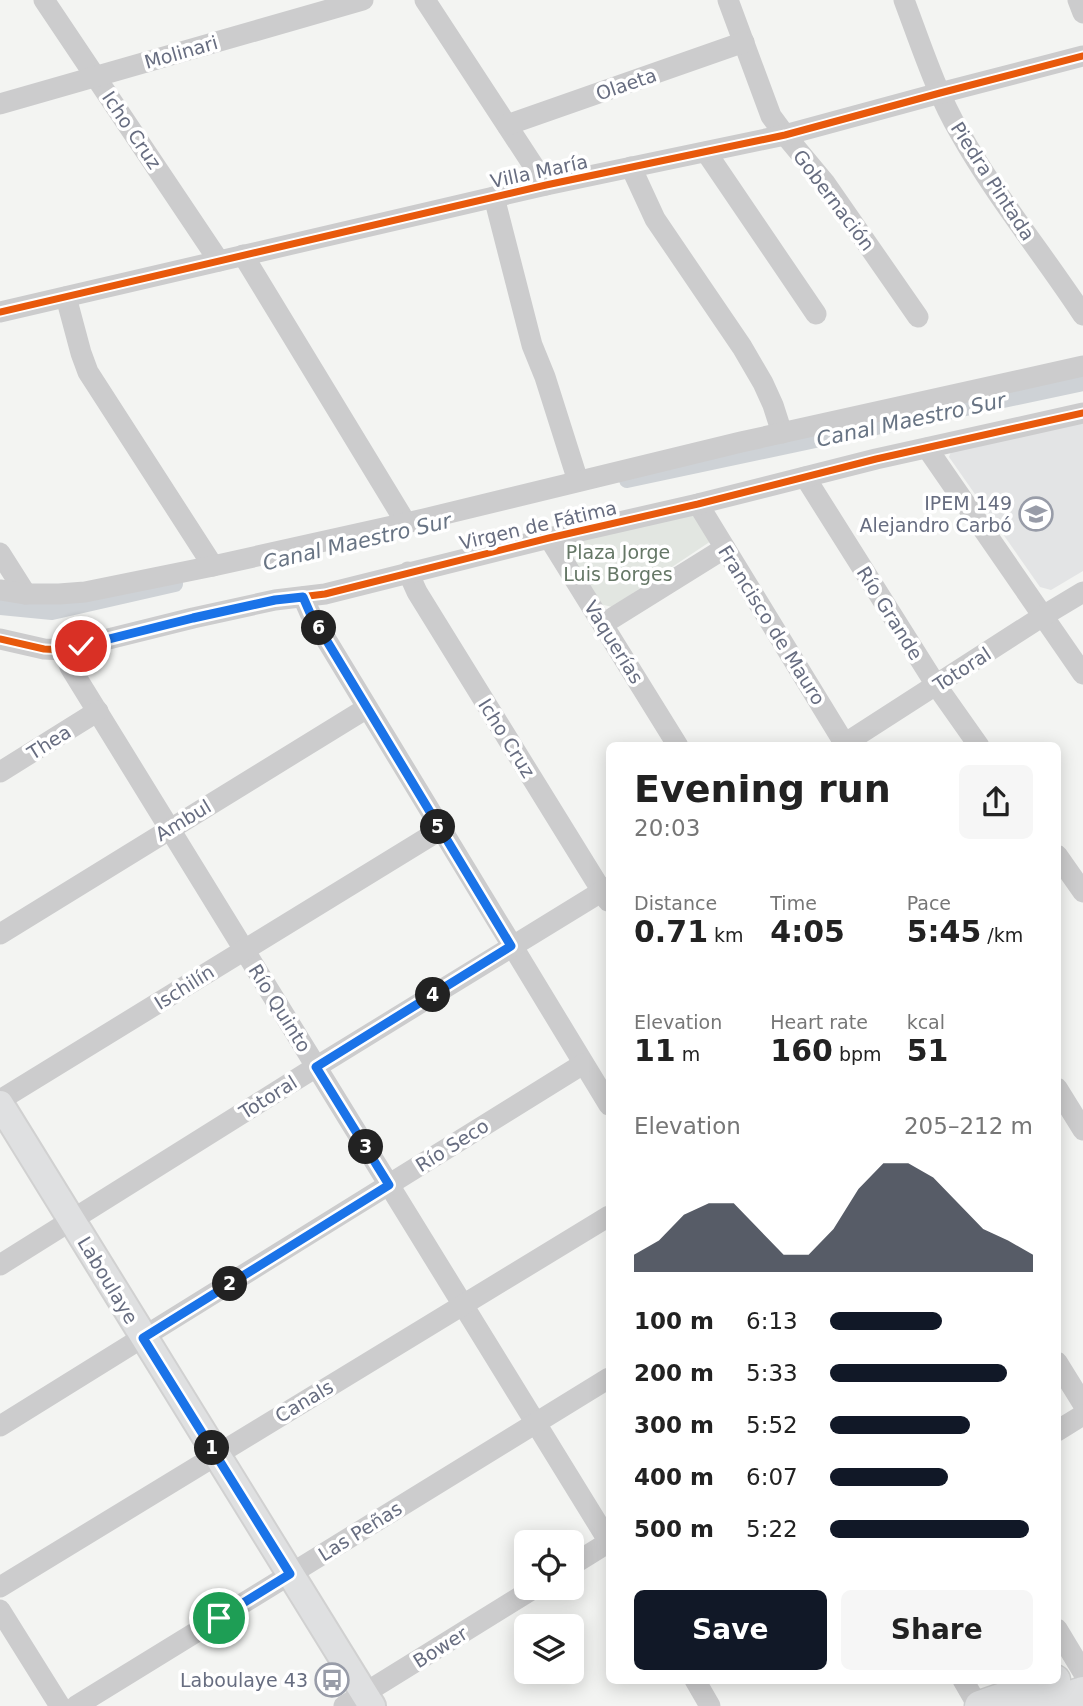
<!DOCTYPE html>
<html lang="en">
<head>
<meta charset="utf-8">
<style>
	:root { --surface:#fff; --page:#f6f6f6; --text:#222; --muted:#767676; --accent:#111827 }
	body { margin:0; font-family:"DejaVu Sans",sans-serif; background:var(--page); color:var(--text); height:100vh; display:flex; flex-direction:column; font-size:26px; white-space:nowrap }
	* { box-sizing:border-box; margin:0 }
	p { font-size:23px; color:var(--muted) }
	.icon { flex:none; width:38px; height:38px; fill:none; stroke:currentColor; stroke-width:2; stroke-linecap:round; stroke-linejoin:round }
	.map { position:relative; flex:1; overflow:hidden }
	.side { position:absolute; left:606px; top:742px; width:455px; height:942px; display:flex; flex-direction:column; background:var(--surface); border-radius:10px; box-shadow:0 4px 18px #0003 }
	.side>* { flex:none }
	.tools { position:absolute; left:514px; top:1530px; display:grid; gap:14px }
	.tools a { display:grid; place-items:center; width:70px; height:70px; border-radius:10px; background:var(--surface); box-shadow:0 4px 18px #0003; font-size:35px }
	.pin { position:absolute; display:grid; place-items:center; width:60px; height:60px; color:#fff; margin:-30px; border:4px solid #fff; border-radius:50%; box-shadow:0 2px 7px #0007 }
	.km { position:absolute; width:35px; height:35px; margin:-18px; border-radius:50%; background:#222; color:#fff; font-size:19px; line-height:35px; text-align:center }
	.round { display:grid; place-items:center; flex:none; width:74px; height:74px; border-radius:10px; background:var(--page) }
	.headline { display:flex; align-items:center; justify-content:space-between; height:119px; padding:0 28px }
	h1 { font-size:38px; font-weight:700; line-height:52px }
	.figures { display:grid; grid-template-columns:repeat(3,1fr); gap:10px; height:119px; padding:7px 28px }
	.figures div { display:grid; align-content:center }
	.figures b { font-size:30px; font-weight:700 }
	.figures small { font-size:19px; font-weight:400 }
	.figures p { font-size:19px }
	.chart { height:196px; padding:14px 28px }
	.chart p { display:flex; justify-content:space-between }
	.chart svg { width:100%; height:126px; margin-top:7px; fill:var(--accent); opacity:.7 }
	.button { display:flex; gap:14px; margin-top:auto; padding:14px 28px }
	.button a { flex:1; height:80px; border-radius:10px; background:var(--accent); color:#fff; font-size:28px; font-weight:700; line-height:80px; text-align:center }
	.button a+a { background:var(--page); color:var(--text) }
	ul { padding:0 28px; list-style:none; font-size:23px }
	li { display:grid; grid-template-columns:112px 84px 1fr; align-items:center; height:52px }
	li i { height:18px; border-radius:9px; background:var(--accent) }
	.map>svg:first-child { display:block }
	.built { fill:#e3e4e5 }
	.green { fill:#e2e6e1 }
	.lines { fill:none; stroke-linecap:round; stroke-linejoin:round }
	.canal { stroke:#ced2d6; stroke-width:16 }
	.major-casing { stroke:#d1d1d1; stroke-width:30 }
	.highway-casing { stroke:#cfd0d0; stroke-width:33 }
	.minor { stroke:#cccccd; stroke-width:21 }
	.major { stroke:#dfe0e1; stroke-width:26 }
	.highway { stroke:#dfe0e1; stroke-width:30 }
	.cycleway-casing { stroke:#fff; stroke-width:11 }
	.cycleway { stroke:#e8590c; stroke-width:7 }
	.route-casing { stroke:#fff; stroke-width:14 }
	.route { stroke:#1a73e8; stroke-width:9 }
	.labels { text-anchor:middle; stroke-width:7; stroke-linejoin:round; paint-order:stroke }
	.street-label { font-size:19px; fill:#676d80; stroke:#fff }
	.poi-label { font-size:19px; fill:#676d80; stroke:#fff; text-anchor:end }
	.park-label { font-size:19px; fill:#657766; stroke:#fff }
	.water-label { font-size:21px; font-style:italic; fill:#687484; stroke:#fff }
</style>
</head>
<body>
<div class="map">
<svg width="1083" height="1706" viewBox="0 0 1083 1706">
	<rect width="100%" height="100%" fill="#f3f4f2"/>
	<path class="built" d="M1083,422V571L1051,590L1040,587L949,457L952,449Z"/>
	<path class="green" d="M694,513L711,541L612,607L600,604L564,546L567,540Z"/>
	<g class="lines">
		<g class="canal">
			<path d="M627,480L1083,383"/>
			<path d="M0,607L52,612L175,584"/>
		</g>
		<defs>
			<path id="major" d="M0,1104L372,1706"/>
			<g id="highway">
				<path d="M980,1706L1055,1680"/>
				<path d="M1041,1706L1083,1692"/>
			</g>
		</defs>
		<use href="#major" class="major-casing"/>
		<use href="#highway" class="highway-casing"/>
		<g class="minor">
			<path d="M44,0L219,261"/>
			<path d="M425,0L546,185"/>
			<path d="M728,0L771,116L785,135L825,183L918,317"/>
			<path d="M904,0C921,45 936,92 960,133C996,197 1043,254 1083,315"/>
			<path d="M1078,0L1083,13"/>
			<path d="M0,104L363,0"/>
			<path d="M507,125L744,42"/>
			<path d="M706,152L816,314"/>
			<path d="M631,167L655,219L742,347L763,383L773,405L782,433"/>
			<path d="M494,197L532,345L545,377L578,481"/>
			<path d="M243,255L406,523"/>
			<path d="M66,297L81,353L88,372L213,566"/>
			<path d="M0,312L546,185L785,135L940,93L1083,56"/>
			<path d="M927,448L1083,674"/>
			<path d="M805,477L936,685L979,746"/>
			<path d="M698,504L846,746"/>
			<path d="M549,538L678,746"/>
			<path d="M0,553L26,594"/>
			<path d="M408,572L417,592L608,901"/>
			<path d="M0,590L26,594H59L85,592L213,566L424,519L741,442L1083,366"/>
			<path d="M303,597L310,613L609,1105"/>
			<path d="M603,624L725,548"/>
			<path d="M0,639L44,649L64,650L193,618L275,600L325,594L549,538L698,504L876,459L1083,413"/>
			<path d="M64,650L70,667L609,1542L572,1565"/>
			<path d="M841,746L1043,616L1083,592"/>
			<path d="M0,772L98,711"/>
			<path d="M1057,855L1083,892"/>
			<path d="M0,934L367,708"/>
			<path d="M1057,1088L1083,1130"/>
			<path d="M0,1100L440,830"/>
			<path d="M0,1265L316,1067L609,887"/>
			<path d="M1057,1362L1083,1404"/>
			<path d="M0,1426L583,1064"/>
			<path d="M1057,1431L1083,1415"/>
			<path d="M0,1587L609,1216"/>
			<path d="M0,1610L60,1706"/>
			<path d="M1057,1629L1083,1672"/>
			<path d="M695,1680L710,1706"/>
			<path d="M963,1680L978,1706"/>
			<path d="M76,1706L609,1378"/>
			<path d="M344,1706L536,1587"/>
		</g>
		<use href="#major" class="major"/>
		<use href="#highway" class="highway"/>
		<defs>
			<g id="cycleway">
				<path d="M0,312L546,185L785,135L940,93L1083,56"/>
				<path d="M0,639L44,649L64,650L193,618L275,600L325,594L549,538L698,504L876,459L1083,413"/>
			</g>
		</defs>
		<use href="#cycleway" class="cycleway-casing"/>
		<use href="#cycleway" class="cycleway"/>
	</g>
	<g class="lines">
		<defs>
			<path id="route" d="M81,646L193,618L275,600L303,597L310,613L511,946L316,1067L389,1185L143,1338L290,1574L219,1618"/>
		</defs>
		<use href="#route" class="route-casing"/>
		<use href="#route" class="route"/>
	</g>
	<defs>
		<symbol id="school-ring" viewBox="-11 -11 22 22"><circle r="9.5" fill="#fff" stroke="#989ca8" stroke-width="1.5"/><path d="M0-5L7-2L0 1L-7-2ZM-4 1L0 2.5L4 1V4Q0 6-4 4Z" fill="#989ca8"/></symbol>
		<symbol id="bus-ring" viewBox="-11 -11 22 22"><circle r="9.5" fill="#fff" stroke="#989ca8" stroke-width="1.5"/><path d="M-5-6H5V4H4V6H2V4H-2V6H-4V4H-5ZM-3.5-4V0h7V-4ZM-3.5 1.2v1.5H-2V1.2ZM2 1.2v1.5H3.5V1.2Z" fill="#989ca8"/></symbol>
	</defs>
	<g fill-rule="evenodd">
		<use href="#school-ring" x="1017" y="495" width="38" height="38"/>
		<use href="#bus-ring" x="313" y="1661" width="38" height="38"/>
	</g>
	<g class="labels">
		<g class="street-label">
			<text transform="translate(181 52) rotate(-16)" y="7">Molinari</text>
			<text transform="translate(626 84) rotate(-19)" y="7">Olaeta</text>
			<text transform="translate(132 130) rotate(56)" y="7">Icho Cruz</text>
			<text transform="translate(539 171) rotate(-12)" y="7">Villa María</text>
			<text transform="translate(993 181) rotate(57)" y="7">Piedra Pintada</text>
			<text transform="translate(834 200) rotate(53)" y="7">Gobernación</text>
			<text transform="translate(538 525) rotate(-13)" y="7">Virgen de Fátima</text>
			<text transform="translate(890 613) rotate(58)" y="7">Río Grande</text>
			<text transform="translate(772 625) rotate(58)" y="7">Francisco de Mauro</text>
			<text transform="translate(614 642) rotate(58)" y="7">Vaquerías</text>
			<text transform="translate(962 669) rotate(-33)" y="7">Totoral</text>
			<text transform="translate(507 738) rotate(58)" y="7">Icho Cruz</text>
			<text transform="translate(49 742) rotate(-32)" y="7">Thea</text>
			<text transform="translate(183 820) rotate(-31)" y="7">Ambul</text>
			<text transform="translate(184 987) rotate(-32)" y="7">Ischilín</text>
			<text transform="translate(280 1008) rotate(58)" y="7">Río Quinto</text>
			<text transform="translate(268 1097) rotate(-32)" y="7">Totoral</text>
			<text transform="translate(452 1145) rotate(-32)" y="7">Río Seco</text>
			<text transform="translate(108 1280) rotate(59)" y="7">Laboulaye</text>
			<text transform="translate(304 1401) rotate(-31)" y="7">Canals</text>
			<text transform="translate(360 1531) rotate(-32)" y="7">Las Peñas</text>
			<text transform="translate(440 1647) rotate(-32)" y="7">Bower</text>
		</g>
		<g class="poi-label">
			<text x="1012" y="510">IPEM 149<tspan x="1012" dy="22">Alejandro Carbó</tspan></text>
			<text x="308" y="1687">Laboulaye 43</text>
		</g>
		<g class="park-label">
			<text x="618" y="559">Plaza Jorge<tspan x="618" dy="22">Luis Borges</tspan></text>
		</g>
		<g class="water-label">
			<text transform="translate(911 420) rotate(-12)" y="7">Canal Maestro Sur</text>
			<text transform="translate(357 542) rotate(-13)" y="7">Canal Maestro Sur</text>
		</g>
	</g>
</svg>
<div class="tools">
<a><svg class="icon" aria-label="locate" viewBox="0 0 24 24"><circle cx="12" cy="12" r="6"/><path d="M12 2v4M12 18v4M2 12h4M18 12h4"/></svg></a>
<a><svg class="icon" aria-label="layers" viewBox="0 0 24 24"><path d="M12 4l9 5-9 5-9-5zM3 14l9 5 9-5"/></svg></a>
</div>
<div class="pin" style="left:219px;top:1618px;background:#1e9e55"><svg class="icon" aria-label="arrive" viewBox="0 0 24 24"><path d="M6 21V4h12l-3 4 3 4H6"/></svg></div>
<div class="pin" style="left:81px;top:646px;background:#d93025"><svg class="icon" aria-label="check" viewBox="0 0 24 24"><path d="M5 12l5 5 9-10"/></svg></div>
<b class="km" style="left:212px;top:1448px">1</b>
<b class="km" style="left:230px;top:1284px">2</b>
<b class="km" style="left:366px;top:1147px">3</b>
<b class="km" style="left:433px;top:995px">4</b>
<b class="km" style="left:438px;top:827px">5</b>
<b class="km" style="left:319px;top:628px">6</b>
<section class="side">
<div class="headline"><div><h1>Evening run</h1><p>20:03</p></div><a class="round"><svg class="icon" aria-label="share" viewBox="0 0 24 24"><path d="M12 15V3M7 8l5-5 5 5M5 13v7h14v-7"/></svg></a></div>
<div class="figures">
<div><p>Distance</p><b>0.71<small> km</small></b></div>
<div><p>Time</p><b>4:05</b></div>
<div><p>Pace</p><b>5:45<small> /km</small></b></div>
</div>
<div class="figures">
<div><p>Elevation</p><b>11<small> m</small></b></div>
<div><p>Heart rate</p><b>160<small> bpm</small></b></div>
<div><p>kcal</p><b>51</b></div>
</div>
<div class="chart"><p><span>Elevation</span>205–212 m</p>
<svg viewBox="0 0 160 44" preserveAspectRatio="none"><path d="M0 44V38L10 33L20 24L30 20L40 20L50 29L60 38L70 38L80 29L90 15L100 6L110 6L120 11L130 20L140 29L150 33L160 38V44z"/></svg>
</div>
<ul>
<li><b>100 m</b>6:13<i style="width:55%"></i></li>
<li><b>200 m</b>5:33<i style="width:87%"></i></li>
<li><b>300 m</b>5:52<i style="width:69%"></i></li>
<li><b>400 m</b>6:07<i style="width:58%"></i></li>
<li><b>500 m</b>5:22<i style="width:98%"></i></li>
</ul>
<div class="button"><a>Save</a><a>Share</a></div>
</section>
</div>
</body>
</html>
